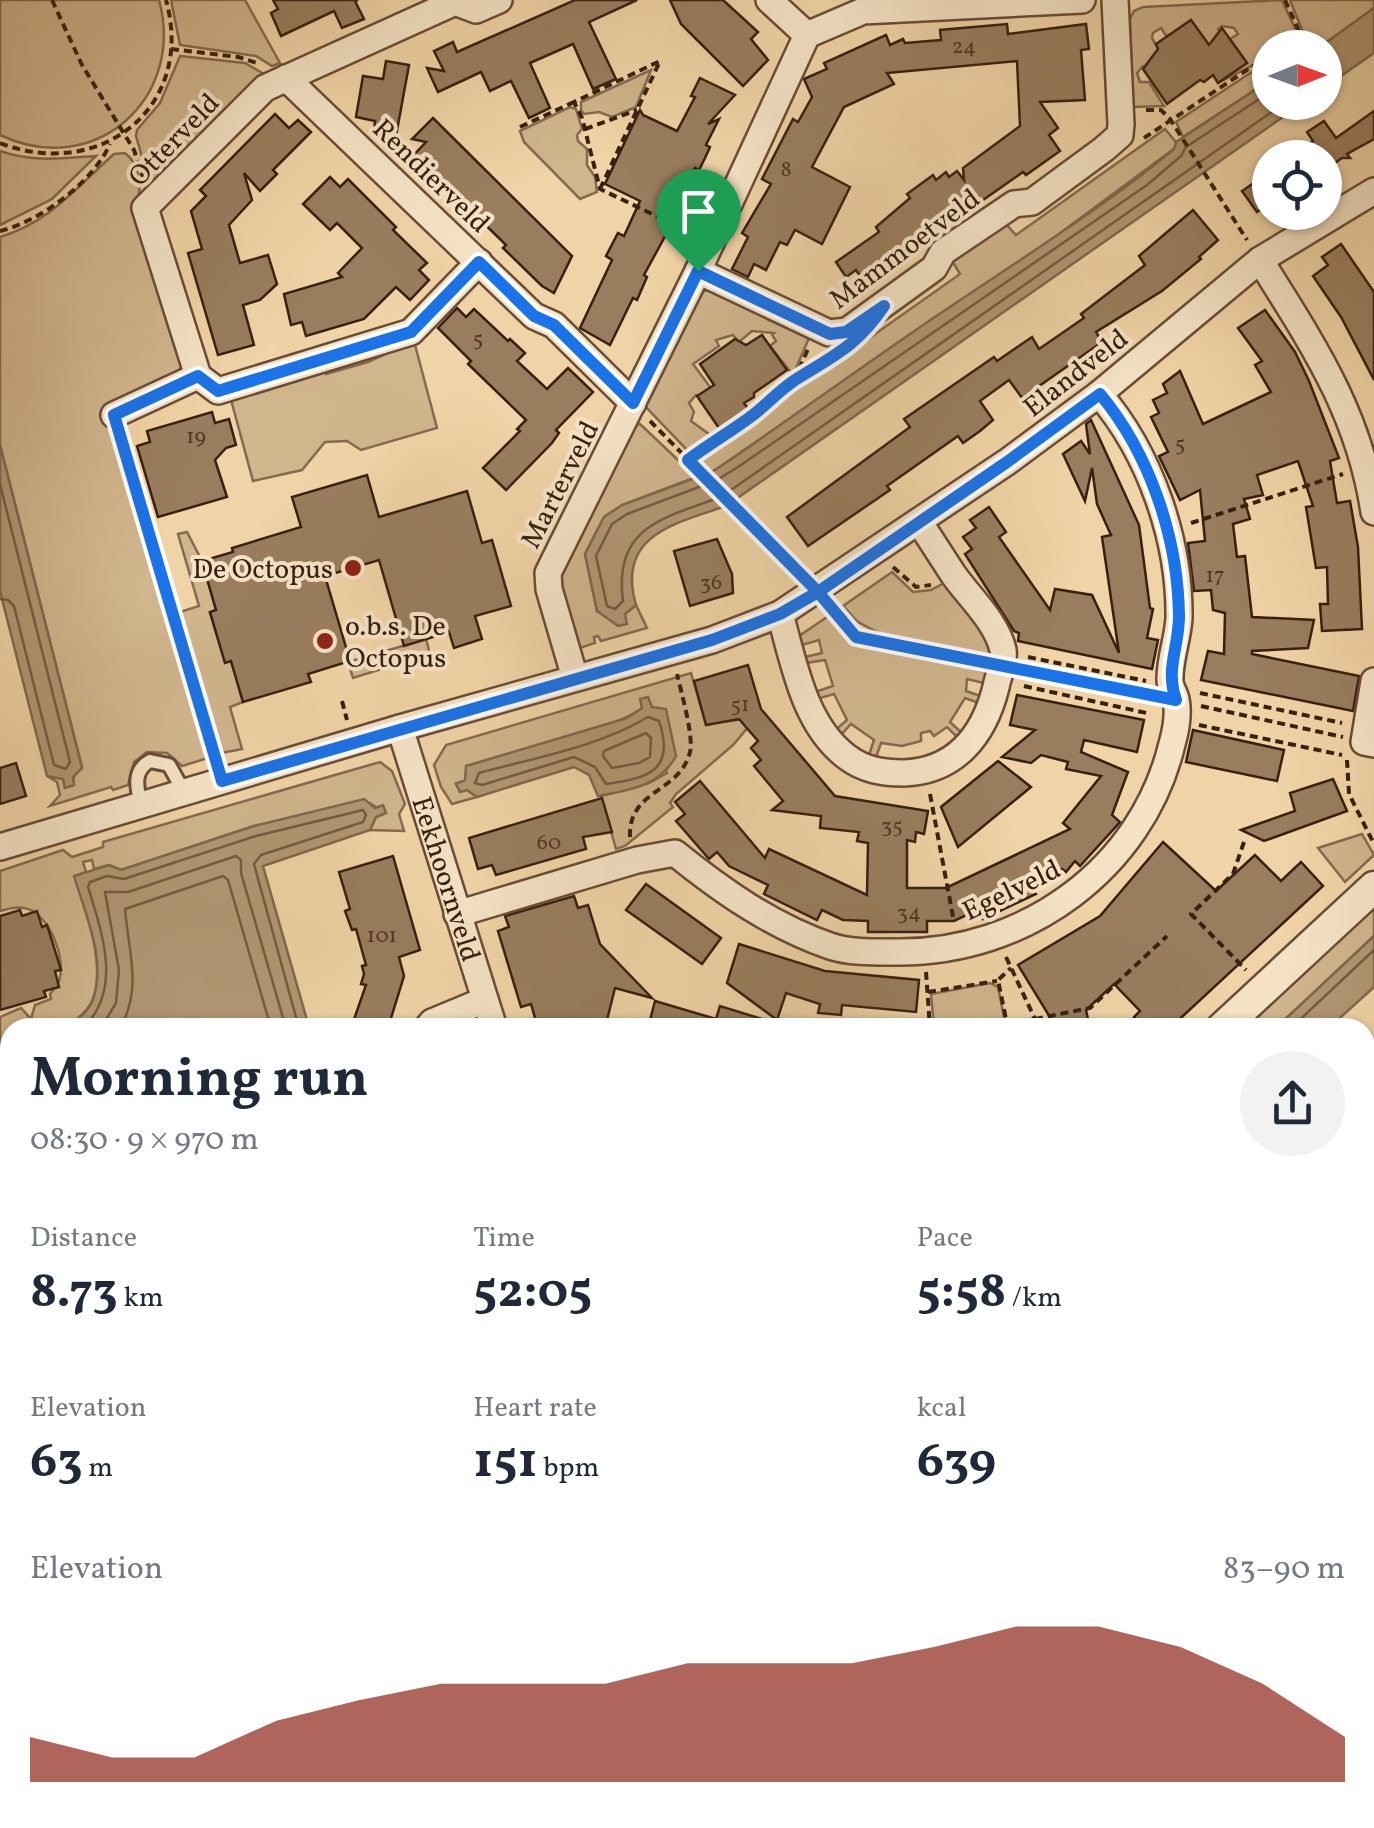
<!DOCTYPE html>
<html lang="en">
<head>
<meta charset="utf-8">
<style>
	:root { --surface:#fff; --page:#f2f2f3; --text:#1f2937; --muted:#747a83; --accent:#8f2418 }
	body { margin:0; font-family:Vollkorn,serif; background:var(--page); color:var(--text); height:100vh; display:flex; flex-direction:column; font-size:38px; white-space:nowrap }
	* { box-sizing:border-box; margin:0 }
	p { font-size:32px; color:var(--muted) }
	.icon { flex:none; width:55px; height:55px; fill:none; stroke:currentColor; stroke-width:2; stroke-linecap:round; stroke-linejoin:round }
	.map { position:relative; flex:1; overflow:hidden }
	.details { position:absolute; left:0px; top:1018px; width:1375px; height:812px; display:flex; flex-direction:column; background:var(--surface); border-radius:30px 30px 0 0; box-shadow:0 2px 8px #0004 }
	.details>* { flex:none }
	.needle { width:65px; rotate:89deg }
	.fabs { position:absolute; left:1252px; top:30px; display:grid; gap:20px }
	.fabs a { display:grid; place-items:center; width:90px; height:90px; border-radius:50%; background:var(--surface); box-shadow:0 2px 8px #0004; font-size:50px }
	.pin { position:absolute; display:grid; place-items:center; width:85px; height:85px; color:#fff; margin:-102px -42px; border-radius:50% 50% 50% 0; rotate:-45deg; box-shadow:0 0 10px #0007 }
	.pin .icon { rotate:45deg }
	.round { display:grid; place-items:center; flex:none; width:105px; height:105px; border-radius:52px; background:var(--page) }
	.summary { display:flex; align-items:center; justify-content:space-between; height:170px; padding:0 30px }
	h1 { font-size:55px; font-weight:700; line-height:75px }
	.figures { display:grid; grid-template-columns:repeat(3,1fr); gap:15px; height:170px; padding:10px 30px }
	.figures div { display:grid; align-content:center }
	.figures b { font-size:50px; font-weight:700 }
	.figures small { font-size:28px; font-weight:400 }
	.figures p { font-size:28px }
	.chart { height:280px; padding:20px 30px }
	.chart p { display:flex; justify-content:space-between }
	.chart svg { width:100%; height:180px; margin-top:10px; fill:var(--accent); opacity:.7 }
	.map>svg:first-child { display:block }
	.green { fill:#d1b58d; stroke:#866a4f; stroke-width:2.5 }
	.water { fill:#b29673; stroke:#82674c; stroke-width:2.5 }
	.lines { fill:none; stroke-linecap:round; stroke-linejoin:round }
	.shore { stroke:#765b42; stroke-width:2.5 }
	.building { fill:#997d5e; stroke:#3a2011; stroke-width:2.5 }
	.service-casing { stroke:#684d36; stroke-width:18 }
	.minor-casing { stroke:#684d36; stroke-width:30 }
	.tertiary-casing { stroke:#684d36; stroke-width:35 }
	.path { stroke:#3a2011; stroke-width:4; stroke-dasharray:8 5; stroke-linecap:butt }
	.service { stroke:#f5e2c5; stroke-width:12 }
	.minor { stroke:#f5e2c5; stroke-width:25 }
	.tertiary { stroke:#f5e2c5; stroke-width:30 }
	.route-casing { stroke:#fff; stroke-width:20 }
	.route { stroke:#1a73e8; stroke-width:12 }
	.poi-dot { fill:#8f2418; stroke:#f5e2c5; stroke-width:4 }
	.labels { text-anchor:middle; stroke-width:8; stroke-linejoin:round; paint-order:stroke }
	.number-label { font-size:22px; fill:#523724 }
	.street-label { font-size:28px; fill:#3a2011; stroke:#f5e2c5 }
	.poi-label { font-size:28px; fill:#3a2011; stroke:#f5e2c5; text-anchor:end }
</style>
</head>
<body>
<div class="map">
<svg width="1374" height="1828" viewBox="0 0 1374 1828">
	<rect width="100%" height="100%" fill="#f0d3a6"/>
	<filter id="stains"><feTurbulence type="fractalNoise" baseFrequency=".002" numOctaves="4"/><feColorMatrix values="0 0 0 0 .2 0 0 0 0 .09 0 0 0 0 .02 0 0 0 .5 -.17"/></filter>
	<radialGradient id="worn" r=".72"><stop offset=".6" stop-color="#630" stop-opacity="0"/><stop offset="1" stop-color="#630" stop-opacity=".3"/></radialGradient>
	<g class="green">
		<path d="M0,0H159C186,99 94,180 0,135Z"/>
		<path d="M171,0H245L280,63L272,66L256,56L180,45Z"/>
		<path d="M1282,0L1299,37L1283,47L1270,48L1269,57L1218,83L1247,63L1230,39L1238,34L1234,28L1222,26L1218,29L1223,38L1210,47L1191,20L1167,37L1161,28L1153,33L1152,38L1159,50L1150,70L1143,66L1137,73L1140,82H1149L1164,106L1133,107L1130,19L1134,11L1143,7Z"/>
		<path d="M1290,0H1374V8L1320,47H1297L1307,42Z"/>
		<path d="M180,56L245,63L264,74L151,188L136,136L137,130L160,103Z"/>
		<path d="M1270,60V80L1183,137L1176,122Z"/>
		<path d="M651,70L636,107L612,117L599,112L584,114L581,110V102Z"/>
		<path d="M570,107L576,109L582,129L577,135L578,141L587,149V165L595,177L597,192L580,199L524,142L520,131Z"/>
		<path d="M1165,129L1176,142L1175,148L1048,242L712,472L697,460L960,274L951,259L1004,222L1016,235Z"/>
		<path d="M0,151C34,163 63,158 96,156L52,199L0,225Z"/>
		<path d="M125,153C140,164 142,188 137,204L184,360L178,373L107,414L208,758L182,766L167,753L147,752L134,762L128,785L113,790L111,787L50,806L60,795L57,782L47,776L63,779L65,788L74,785L73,777L82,767L0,445V237C50,222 77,187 114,154Z"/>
		<path d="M708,290L809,338L793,375L770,346L776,341L772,335L774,333L752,331L739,342L733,335L716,340L719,346L693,364L713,391L704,396L696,395L689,403L694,412L691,421L713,437L690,453L644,405L701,292Z"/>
		<path d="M414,341L437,428L361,450L347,441L325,442L302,470L253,481L230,396L323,369L326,374L368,362Z"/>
		<path d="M640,424L696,477L622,505L604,517L585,554L597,611L625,614L636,605L647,628L601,641L598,636L594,637L595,643L574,650L557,582L559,571L634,425Z"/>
		<path d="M187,532L202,561L216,610L210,613L225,662L231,661L243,702L230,707L242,749L221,753L180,612L199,606L178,534Z"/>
		<path d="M892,572L913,592L931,590L946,582L986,637L990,655L881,634L858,622L843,606Z"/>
		<path d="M830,615L854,639L864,643L987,672L984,683L967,679L966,691L981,696L979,703L965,698L950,722L963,734L959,739L947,727L934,736L930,731L921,733V741L902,746L881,743L875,760L868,758L874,740L851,724L839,737L833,732L847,720L834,694L817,699L815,692L833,686L825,660L806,663L805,657L822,653L819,640L802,645L799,636Z"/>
		<path d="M426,639L430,654L353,678L348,662Z"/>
		<path d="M691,673L706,724L744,719L749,726L733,745L676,794L670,803L673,807L625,846L616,849L601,796L649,783L667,773L643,708C594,738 522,751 467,766L465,781L457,783L477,797L452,804L441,787L434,765L446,745Z"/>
		<path d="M380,762L392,771L405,804L399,814L404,831L370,830L376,817L385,813L370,803L254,826L121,870L109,865L94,869L92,860L83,862L86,872L75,876C85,912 106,961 93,999C89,1011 77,1020 67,1027L10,1028V1063L0,1069V1017L21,1008L31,1019L35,1005L51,999L50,994C53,990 57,986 59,981C67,959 49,912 24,908C16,906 8,909 0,911V871L63,850L72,857L103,847V842Z"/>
		<path d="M1362,834L1374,855L1345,882L1318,848Z"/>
		<path d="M1374,907V936L1277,1027L1245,1028Z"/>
		<path d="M990,983L998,987L1006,1027H934L931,994Z"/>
	</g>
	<g class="water">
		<path d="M1374,8V53L1325,87V48L1320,47Z"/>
		<path d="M1270,80V102L1303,103L726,506C673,524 616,536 636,605L625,614L627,624L618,626L597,611L585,554L604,517L622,505L712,472L733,458C798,413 863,366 929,321C1011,265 1098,212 1174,149L1176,142Z"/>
		<path d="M0,445L82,768L73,777L74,785L65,788L63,779L47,776L0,591Z"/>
		<path d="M648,697L652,707L666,709L676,756C660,786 630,790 598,796L589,775L574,767L477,797L467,790L460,792L456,784L465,780L466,766L627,718L642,708L640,699Z"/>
		<path d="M364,799L375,808L383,805L386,813L376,817L370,830L263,866L309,1027H67C77,1020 89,1011 93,999C107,961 85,913 74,876L109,865L121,870L254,826Z"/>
		<path d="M1374,936V987L1330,1027H1277Z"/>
	</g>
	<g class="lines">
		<g class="shore">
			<path d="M1270,92L1186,147L1181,156L1147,185L738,467L715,481L627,514L612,524L596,556L607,606L615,609L623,601C613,527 663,518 721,497L1286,102"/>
			<path d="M0,484L70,762L66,769L54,765L14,606L8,600L0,599"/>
			<path d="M648,717L659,721C675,769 651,778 606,784L595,767L574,757L482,785L475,783L479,773C534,758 598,747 648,717Z"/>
			<path d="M646,733L651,738L650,757L639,763L612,768L603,756L604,751Z"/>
			<path d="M83,1028C123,989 102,933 88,887L90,882L107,876L124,879L256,836L363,810L366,815L363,822L261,855L254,864L299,1028"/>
			<path d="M101,1028L116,1003L119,970L105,892H128L236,856L241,860V873L286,1028"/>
			<path d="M120,1028C143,988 128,950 125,909L223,876L228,880L271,1028"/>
			<path d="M1291,1028L1374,950"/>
		</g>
	</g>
	<g class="building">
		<path d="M273,0H358L355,1L364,19L342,28L334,11L281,36L271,13L278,9Z"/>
		<path d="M575,0H637L589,22L616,79L593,89L573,44L530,63L550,108L529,118L511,81L490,91L481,72L438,92L427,68L444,71L434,51L453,42L457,52Z"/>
		<path d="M670,0H723L758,32L751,39L768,60L743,86L681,24Z"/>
		<path d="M1191,20L1209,45L1222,28L1247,63L1218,83L1213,75L1204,82L1200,80L1167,104L1143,69L1158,49L1156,44Z"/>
		<path d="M1007,24L1008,34L1086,24L1089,49L1081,50L1085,100L1040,102L1058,128L1049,135L1060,151L1026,175L1023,172L899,259L902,262L867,286L856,270L846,277L836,262L879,232L876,227L910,198L907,194L933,175L936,180L946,172L949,177L957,171L964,180L963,168L1020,126L1017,61L887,73L894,84L844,107L812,167L850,187L822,244L795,230L787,245L780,242L766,270L754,264L748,277L732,269L748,237L742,233L771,184L762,179L793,119L798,122L812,97L804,79L827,69L824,63L886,35L890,45L903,39L905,43L941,40L940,30Z"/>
		<path d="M386,61L409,65L396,136L374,132L375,121L356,117L363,76L383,79Z"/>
		<path d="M700,78L735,95L708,124L719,119L706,145L710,147L705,158L699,170L695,168L678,203L682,205L644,275L647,277L637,300L633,298L610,345L580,328L612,260L606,256L618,233L624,236L640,201L605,184L640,110L643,115L677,131L695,97L691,96Z"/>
		<path d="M1374,111V139L1347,154L1350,158H1342L1325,170V158H1289L1313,141L1307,132L1324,121L1336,138Z"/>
		<path d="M275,114L289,128L298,120L311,132L273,170L277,174L260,191L244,173L252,200L229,225L240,263L268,255L277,284L260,300L243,305L254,345L218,355L188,253L202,249L191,211L206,196L200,190Z"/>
		<path d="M433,118L572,256L554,293L542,286L503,248L506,245L444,184L441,187L411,158L426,142L412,139Z"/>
		<path d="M1270,172V203L1257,212L1242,191Z"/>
		<path d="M330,177L340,187L348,179L396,227L393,230L427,263L419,270L429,280L410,300L396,287L364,319L306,336L302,322L291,325L284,294L342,277L338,273L362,248L337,223L330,230L303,204Z"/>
		<path d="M1193,210L1218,240L1199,257L1201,259L1162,291L1096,332L1102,342L1022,398L1009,380L980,401L993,420L980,431L963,443L958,436L887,486L890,490L808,546L787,517L910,427L904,419L994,357L997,361L1032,337L1039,349L1084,318L1081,314L1145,265L1139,256Z"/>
		<path d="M1341,244L1374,292V380L1341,317L1313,276L1328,265L1322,257Z"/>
		<path d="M457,308L466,317L474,309L508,341L510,339L525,353L517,361L547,389L568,368L593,392L556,430L559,433L552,443L506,490L483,468L520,431L517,429L526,420L468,364L471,361L438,328Z"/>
		<path d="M1265,310L1295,352L1309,381L1339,458L1330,461L1337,503L1350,501L1358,547L1362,629L1322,631L1320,604H1328L1327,567L1316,568L1306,507L1313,506L1298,461L1257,475L1263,495L1244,499L1250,519L1233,524L1237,557L1245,556L1252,617L1314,620L1308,648L1252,651V654L1359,676L1353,711L1201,680L1208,651L1224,654L1225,613L1213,610L1211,590L1194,591L1188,543L1205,541L1200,490L1180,500L1159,456L1168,452L1151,417L1159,413L1153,400L1167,393L1163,384L1180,371L1203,424L1271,392L1255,365L1262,361L1238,328Z"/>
		<path d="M762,335L787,370L754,393V397L744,403L750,411L721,431L697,396L714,385L700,364L735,339L746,345Z"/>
		<path d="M212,412L215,423L229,419L236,445L226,448L215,460L227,497L158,517L137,446L150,442L147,431Z"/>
		<path d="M1091,420L1139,525L1150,608L1153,609L1147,638L1158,640L1152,669L1018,641L1019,633L1014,631L965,554L972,549L963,537L976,528L970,520L989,507L1006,532L999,537L1050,610L1055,589L1092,595L1119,653L1102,537L1111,535L1097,504L1092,468L1085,501L1063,454L1081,441L1090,454L1086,424Z"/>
		<path d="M367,475L379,517L467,491L482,543L492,540L511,606L475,616L482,639L454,648L449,632L404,646L379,560L325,576L350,661L308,674L311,682L243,702L231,661L225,663L210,612L216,610L202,561L233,552L232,548L301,527L292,497Z"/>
		<path d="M717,539L732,574L733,593L690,606L674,551Z"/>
		<path d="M748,665L761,709L835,796L928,811L924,834L916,832L915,842L907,840V888H946L1070,829L1063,823L1101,776L1066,769L1068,762L1041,755L1031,763L1002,757L1035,730L1010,725L1017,695L1144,720L1137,752L1084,740L1081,752L1128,772L1112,815L1120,822L1080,866L1075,861L1066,872L1062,869L1031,884L1036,894L983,919L979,909L954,921H927V932H868V921L843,920L822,910L817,920L764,894L768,885L729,866L717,852L709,859L676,821L685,814L675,802L700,781L765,858L769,849L867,895L868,843L857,841L859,832L820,828L821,816L772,810L783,801L754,766L761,760L751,748L758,741L739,719L706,725L694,681Z"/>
		<path d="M1193,730L1284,750L1277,781L1186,762Z"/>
		<path d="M998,761L1031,787L958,847L941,807Z"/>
		<path d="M16,763L26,796L0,804V768Z"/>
		<path d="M1333,779L1347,811L1264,841L1241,830L1295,811L1290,793Z"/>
		<path d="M602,798L612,832L583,837L586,849L496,875L492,865L478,869L469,838Z"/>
		<path d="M1163,842L1216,891L1255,855L1281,881L1301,862L1323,886L1170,1028H1143L1134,1017L1140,1011L1114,984L1086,1010L1088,1019L1056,1027L1018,965L1100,916Z"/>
		<path d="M393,856L420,950L399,957L404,976L388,1028H351L366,985L361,984L364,974L362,966L366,965L356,929L352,930L345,911L350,909L339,872Z"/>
		<path d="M646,884L721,938L702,964L626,910Z"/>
		<path d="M574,896L578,908L588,905L600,944L652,998L615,988L605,1028H538L531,1004L521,1007L498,931L509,927L505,916Z"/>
		<path d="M20,910L22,916L37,911L42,927L47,925L61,970L55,971L59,987L44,991L46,997L0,1010V916Z"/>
		<path d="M739,944L825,971L919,980L916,1012L842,1005L841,1015L818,1013L820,1004L786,993L777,1020L727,983Z"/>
		<path d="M655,1001L716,1019L720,1006L775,1023V1028H648Z"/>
	</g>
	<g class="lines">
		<defs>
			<path id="service" d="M141,805C137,788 132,771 150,761L169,765L184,792"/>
			<g id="minor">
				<path d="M769,0L807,35"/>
				<path d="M286,78L534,316L554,325L633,403"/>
				<path d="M1260,260C1313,345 1359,412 1374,512"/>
				<path d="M479,262L411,332L218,391L198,376L145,208L265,88L455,2L476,10L499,0"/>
				<path d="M698,271L829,333L847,331L934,268L943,252L1014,204L1032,202L1104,149L1120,135L1121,124L1115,0"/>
				<path d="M114,415L198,376"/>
				<path d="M780,614C794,663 804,725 847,757C864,770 883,773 904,773C956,771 984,735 996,687C998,676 1005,661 1003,650C997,622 969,597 953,574C942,557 931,540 920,523"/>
				<path d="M575,678L549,589L548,573L698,271L807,35L863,11L1082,0"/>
				<path d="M1374,681L1364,742L1374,744"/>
				<path id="s1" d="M400,728L494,1028"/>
				<path d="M0,847L400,728L712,640L780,614L1007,462L1099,394L1260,260L1374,191"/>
				<path d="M457,914L637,860L675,853C722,891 772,926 830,946C850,953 877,952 898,952C1025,953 1142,869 1172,744C1176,730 1179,714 1176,699C1174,692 1169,685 1170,678C1170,658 1178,638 1179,618C1180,540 1150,453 1099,394"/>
				<path d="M427,1028L432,1022L485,1000"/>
				<path d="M1365,1131L1374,1123"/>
				<path d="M0,1204L10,1207"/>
				<path d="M0,1423L10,1426"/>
				<path d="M1365,1469L1374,1456"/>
				<path d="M0,1630L10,1632"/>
				<path d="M824,1820V1828"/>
				<path d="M1012,1820V1828"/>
				<path d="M644,1822L667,1828"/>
				<path d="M0,1823L36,1828"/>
				<path d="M167,1828L170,1820"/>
				<path d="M399,1828L402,1820"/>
			</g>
			<g id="tertiary">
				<path d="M1222,1028L1374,887"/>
				<path d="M1069,1820V1828"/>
				<path d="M1099,1820V1828"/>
			</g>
		</defs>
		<use href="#service" class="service-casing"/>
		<use href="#minor" class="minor-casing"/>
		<use href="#tertiary" class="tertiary-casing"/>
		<g class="path">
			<path d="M52,0L82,65L134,150L143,177"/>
			<path d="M1285,0L1304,42L1293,48"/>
			<path d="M171,49L238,57L260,64"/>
			<path d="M1146,110H1161L1170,119L1247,240"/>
			<path d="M520,127L574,102"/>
			<path d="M585,129L637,110"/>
			<path d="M1144,138L1256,64L1270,59"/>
			<path d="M0,143C100,182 196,107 166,0"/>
			<path d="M600,189L660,61L574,102L582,118L600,189L692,233"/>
			<path d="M0,231C41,221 93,182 110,144"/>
			<path d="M794,381L808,349"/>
			<path d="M650,421L798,571"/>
			<path d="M121,440L216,757"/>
			<path d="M688,460L750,417L794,381L835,357"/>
			<path d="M1191,523L1343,474"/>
			<path d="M893,567L916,587L931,585"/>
			<path d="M831,607L856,637L981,660"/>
			<path d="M1028,657L1146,681"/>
			<path d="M1025,668L1147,694"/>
			<path d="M1024,686L1151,714"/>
			<path d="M1200,693L1342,723"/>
			<path d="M342,701L347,720"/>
			<path d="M1201,706L1343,737"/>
			<path d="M1199,725L1342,755"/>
			<path d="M1347,760L1349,794L1374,844"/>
			<path d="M930,794L954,922"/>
			<path d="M630,837C628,789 680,793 690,752C694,736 681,692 677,674"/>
			<path d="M1244,842L1233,874L1191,914L1246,970"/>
			<path d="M1006,957L1035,1019L1007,1024L998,980L1011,968"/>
			<path d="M926,972L930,1028"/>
			<path d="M928,992L997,981"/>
			<path d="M1035,1019L1090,1008L1167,936"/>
			<path d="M1365,1672L1374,1680"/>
		</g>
		<use href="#service" class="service"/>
		<use href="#minor" class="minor"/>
		<use href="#tertiary" class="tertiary"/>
	</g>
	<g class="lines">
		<defs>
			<path id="route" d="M698,271L633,403L554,325L534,316L479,262L411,332L218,391L198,376L114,415L222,781L712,640L780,614L818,592L856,637L1176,700C1165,668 1179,648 1179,616C1178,538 1150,454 1100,394L1007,462L818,592L688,460C709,444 732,431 753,415C767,404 780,390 795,380C835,355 857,346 884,306L846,332L830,334L698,271"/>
		</defs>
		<use href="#route" class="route-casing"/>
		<use href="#route" class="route"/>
	</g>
	<g class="poi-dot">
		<circle cx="353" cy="568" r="10"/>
		<circle cx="325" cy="641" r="10"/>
	</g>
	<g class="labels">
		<g class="number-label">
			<text x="964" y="53">24</text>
			<text x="786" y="176">8</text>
			<text x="478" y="345">5</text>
			<text x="196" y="443">19</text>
			<text x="1180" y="450">5</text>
			<text x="1215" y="582">17</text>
			<text x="711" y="589">36</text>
			<text x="740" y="711">51</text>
			<text x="892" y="832">35</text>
			<text x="549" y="849">60</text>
			<text x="909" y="919">34</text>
			<text x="382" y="942">101</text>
		</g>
		<g class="street-label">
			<text transform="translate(173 139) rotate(-46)" y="10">Otterveld</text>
			<text transform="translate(432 175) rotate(44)" y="10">Rendierveld</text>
			<text transform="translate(904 248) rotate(-37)" y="10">Mammoetveld</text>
			<text transform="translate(1075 372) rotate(-38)" y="10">Elandveld</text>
			<text transform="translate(559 484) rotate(-63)" y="10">Marterveld</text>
			<text dy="10" stroke="none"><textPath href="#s1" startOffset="158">Eekhoornveld</textPath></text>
			<text transform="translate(1011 889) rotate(-26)" y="10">Egelveld</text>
		</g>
		<g class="poi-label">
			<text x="333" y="578">De Octopus</text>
			<text x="345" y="635" text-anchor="start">o.b.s. De<tspan x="345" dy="32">Octopus</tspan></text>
		</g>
	</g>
	<rect width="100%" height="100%" filter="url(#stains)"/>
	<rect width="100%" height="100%" fill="url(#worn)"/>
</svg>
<div class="fabs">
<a><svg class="needle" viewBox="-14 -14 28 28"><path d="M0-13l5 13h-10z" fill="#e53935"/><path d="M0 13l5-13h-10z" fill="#747a83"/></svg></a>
<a><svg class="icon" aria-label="locate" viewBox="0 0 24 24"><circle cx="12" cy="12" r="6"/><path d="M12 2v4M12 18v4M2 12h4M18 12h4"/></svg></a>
</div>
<div class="pin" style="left:698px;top:271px;background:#1e9e55"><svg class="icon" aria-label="arrive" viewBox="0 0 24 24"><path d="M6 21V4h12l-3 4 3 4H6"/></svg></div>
<section class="details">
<div class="summary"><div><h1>Morning run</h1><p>08:30 · 9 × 970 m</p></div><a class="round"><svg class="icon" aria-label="share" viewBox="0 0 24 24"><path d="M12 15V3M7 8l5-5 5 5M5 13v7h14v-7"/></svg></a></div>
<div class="figures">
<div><p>Distance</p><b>8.73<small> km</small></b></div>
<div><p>Time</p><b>52:05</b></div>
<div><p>Pace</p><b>5:58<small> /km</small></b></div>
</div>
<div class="figures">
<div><p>Elevation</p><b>63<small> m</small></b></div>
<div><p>Heart rate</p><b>151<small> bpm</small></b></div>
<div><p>kcal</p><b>639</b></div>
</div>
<div class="chart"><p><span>Elevation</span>83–90 m</p>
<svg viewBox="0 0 160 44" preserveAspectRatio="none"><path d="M0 44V33L10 38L20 38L30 29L40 24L50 20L60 20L70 20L80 15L90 15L100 15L110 11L120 6L130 6L140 11L150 20L160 33V44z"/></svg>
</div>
</section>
</div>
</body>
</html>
